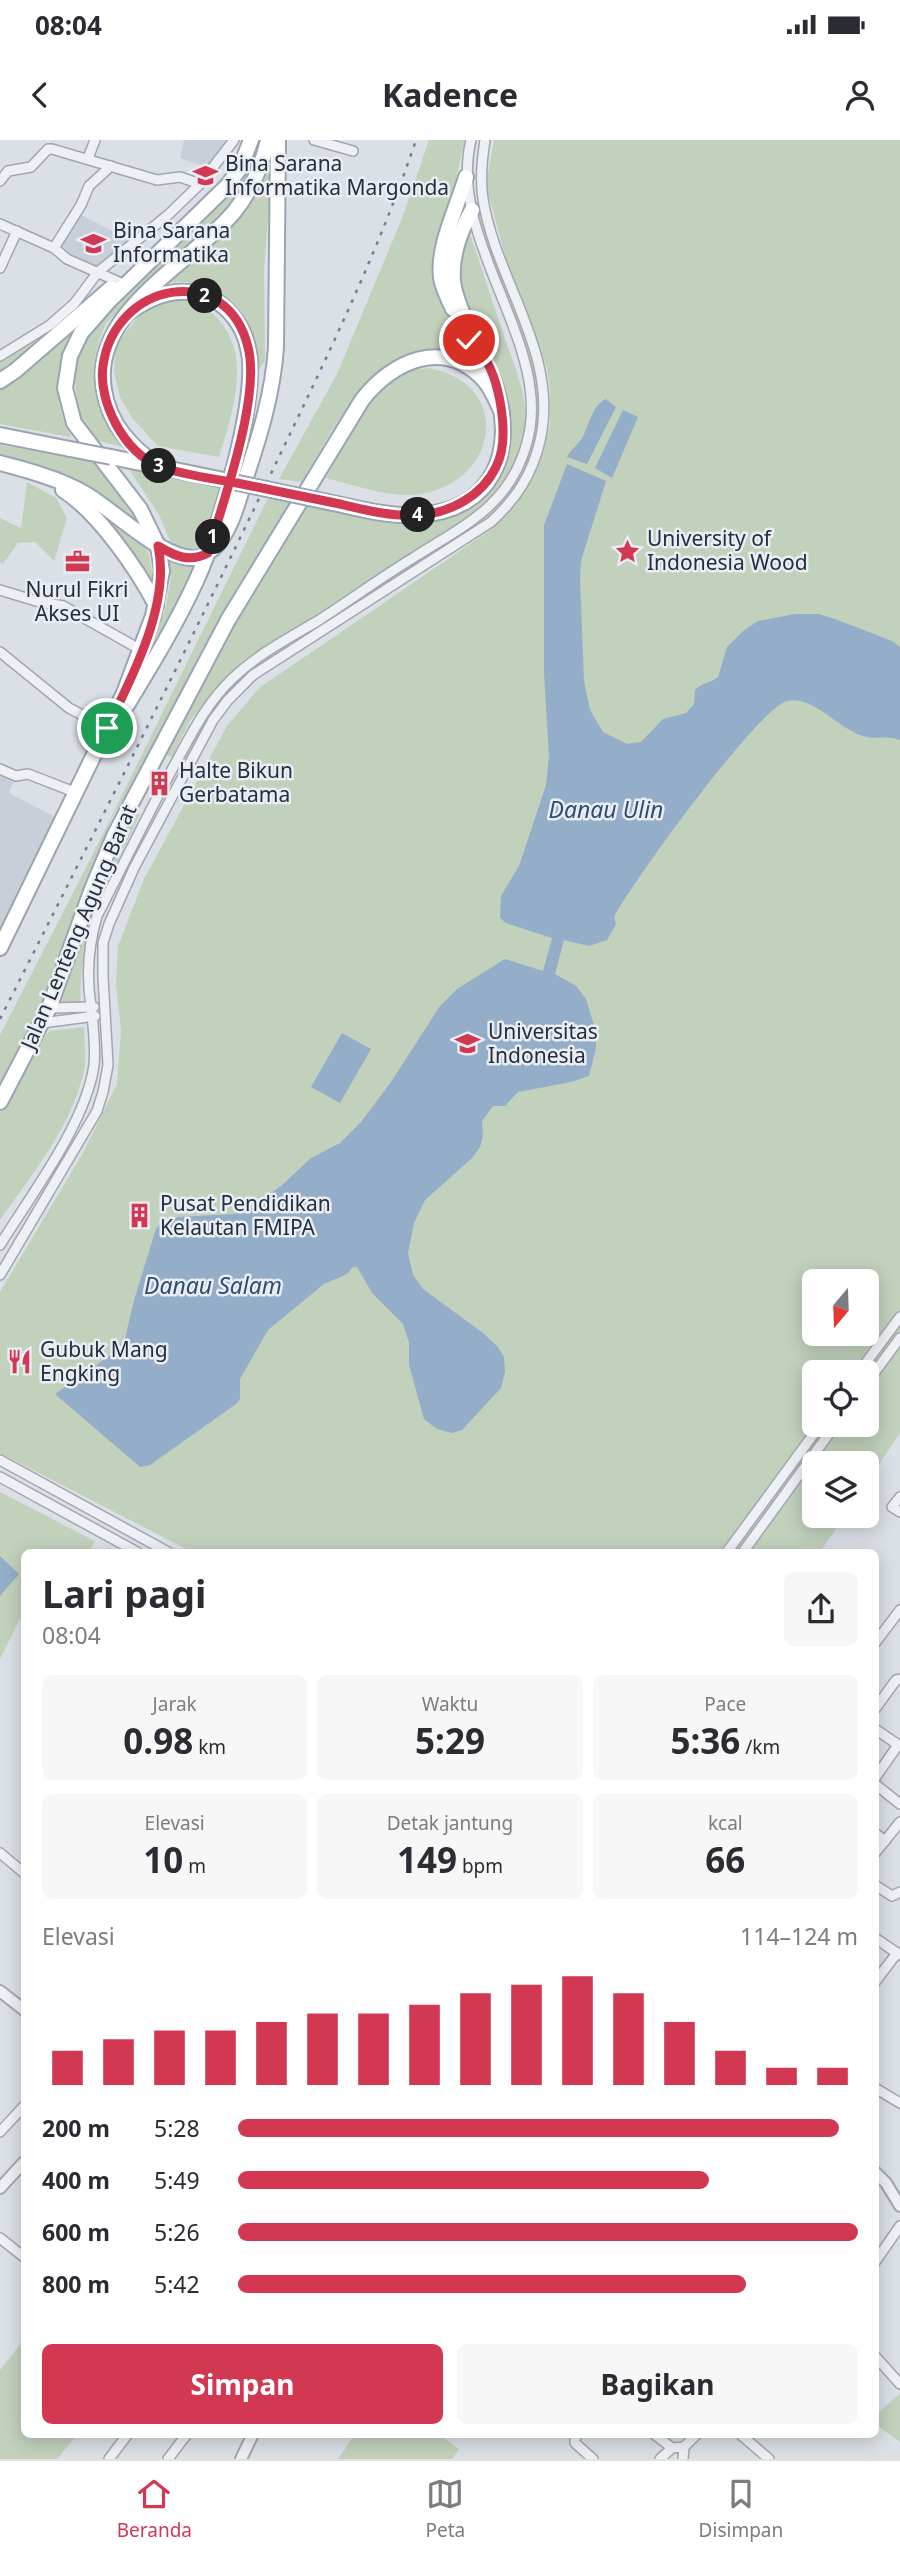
<!DOCTYPE html>
<html lang="id">
<head>
<meta charset="utf-8">
<style>
	:root { --surface:#fff; --page:#f7f7f7; --text:#2b2b33; --muted:#7c7c81; --line:#e1e1e2; --accent:#d33852 }
	body { margin:0; font-family:"Noto Sans",sans-serif; background:var(--page); color:var(--text); height:100vh; display:flex; flex-direction:column; font-size:26px; white-space:nowrap }
	* { box-sizing:border-box; margin:0 }
	p { font-size:23px; color:var(--muted) }
	.icon { flex:none; width:38px; height:38px; fill:none; stroke:currentColor; stroke-width:2; stroke-linecap:round; stroke-linejoin:round }
	.map { position:relative; flex:1; overflow:hidden }
	.sheet { position:absolute; left:21px; top:1409px; width:858px; height:889px; display:flex; flex-direction:column; background:var(--surface); border-radius:10px; box-shadow:0 4px 18px #0003 }
	.sheet>* { flex:none }
	.needle { width:46px; rotate:199deg }
	.fabs { position:absolute; left:802px; top:1129px; display:grid; gap:14px }
	.fabs a { display:grid; place-items:center; width:77px; height:77px; border-radius:10px; background:var(--surface); box-shadow:0 4px 18px #0003; font-size:35px }
	.pin { position:absolute; display:grid; place-items:center; width:60px; height:60px; color:#fff; margin:-30px; border:4px solid #fff; border-radius:50%; box-shadow:0 2px 7px #0007 }
	.km { position:absolute; width:35px; height:35px; margin:-18px; border-radius:50%; background:#222; color:#fff; font-size:19px; line-height:35px; text-align:center }
	.round { display:grid; place-items:center; flex:none; width:74px; height:74px; border-radius:10px; background:var(--page) }
	.head { display:flex; align-items:center; justify-content:space-between; height:119px; padding:0 21px }
	h1 { font-size:38px; font-weight:700; line-height:52px }
	.stats { display:grid; grid-template-columns:repeat(3,1fr); gap:10px; height:119px; padding:7px 21px }
	.stats div { display:grid; align-content:center; border-radius:10px; background:var(--page); text-align:center }
	.stats b { font-size:35px; font-weight:700 }
	.stats small { font-size:19px; font-weight:400 }
	.stats p { font-size:19px }
	.chart { height:196px; padding:14px 21px }
	.chart p { display:flex; justify-content:space-between }
	.chart svg { width:100%; height:126px; margin-top:7px; stroke:var(--accent); stroke-width:6 }
	.button { display:flex; gap:14px; margin-top:auto; padding:14px 21px }
	.button a { flex:1; height:80px; border-radius:10px; background:var(--accent); color:#fff; font-size:28px; font-weight:700; line-height:80px; text-align:center }
	.button a+a { background:var(--page); color:var(--text) }
	ul { padding:0 21px; list-style:none; font-size:23px }
	li { display:grid; grid-template-columns:112px 84px 1fr; align-items:center; height:52px }
	li i { height:18px; border-radius:9px; background:var(--accent) }
	.status { display:flex; justify-content:space-between; align-items:center; height:49px; padding:0 35px; background:var(--surface); direction:ltr }
	.status svg { height:19px; fill:currentColor }
	header { display:flex; justify-content:space-between; align-items:center; height:91px; padding:0 21px; background:var(--surface); font-size:32px; font-weight:700 }
	.menu { display:flex; justify-content:space-around; align-items:center; height:98px; border-top:2px solid var(--line); background:var(--surface); font-size:19px; color:var(--muted) }
	.menu a { display:grid; justify-items:center; gap:4px }
	.menu .current { color:var(--accent) }
	.map>svg:first-child { display:block }
	.built { fill:#c9cfd8 }
	.green { fill:#c1d1bc; fill-rule:evenodd }
	.water { fill:#94aec9 }
	.lines { fill:none; stroke-linecap:round; stroke-linejoin:round }
	.minor-casing { stroke:#a1a7b0; stroke-width:12 }
	.tertiary-casing { stroke:#a1a7b0; stroke-width:14 }
	.primary-casing { stroke:#9aa4b2; stroke-width:18 }
	.minor { stroke:#eef0f5; stroke-width:9 }
	.tertiary { stroke:#eef0f5; stroke-width:10 }
	.primary { stroke:#fff; stroke-width:14 }
	.rail { stroke:#747f90; stroke-width:2.5; stroke-dasharray:3.5 7; stroke-linecap:butt }
	.primary-bridge-casing { stroke:#9aa4b2; stroke-width:18; stroke-linecap:butt }
	.primary-bridge { stroke:#fff; stroke-width:14 }
	.route-casing { stroke:#fff; stroke-width:14 }
	.route { stroke:#d33852; stroke-width:9 }
	.labels { text-anchor:middle; stroke-width:5; stroke-linejoin:round; paint-order:stroke }
	.poi-label { font-size:21px; fill:#252e3d; stroke:#eaeef4; text-anchor:start }
	.street-label { font-size:21px; fill:#252e3d; stroke:#eaeef4 }
	.water-label { font-size:23px; font-style:italic; fill:#2d4d72; stroke:#eaeef4 }
</style>
</head>
<body>
<div class="status"><b>08:04</b><svg viewBox="0 0 49 12"><path d="M0 12V9h3v3zM5 12V6h3v6zM10 12V3h3v9zM15 12V0h3v12zM26 1h20v11H26zM47 4h2v5h-2z"/></svg></div>
<header><svg class="icon" aria-label="back" viewBox="0 0 24 24"><path d="M15 5l-7 7 7 7"/></svg>Kadence<svg class="icon" aria-label="person" viewBox="0 0 24 24"><circle cx="12" cy="8" r="4"/><path d="M4 21q1-7 8-7t8 7"/></svg></header>
<div class="map">
<svg width="900" height="2319" viewBox="0 0 900 2319">
	<rect width="100%" height="100%" fill="#dbe0e6"/>
	<g class="built">
		<path d="M184,0H237L234,10L208,28L180,18Z"/>
		<path d="M81,75L133,101L97,127L58,108Z"/>
		<path d="M0,632L15,638L9,653L61,680L0,798Z"/>
	</g>
	<g class="green">
		<path d="M274,0L264,129L265,221L259,229C256,192 247,165 212,150C193,141 179,139 159,146L215,95Z"/>
		<path d="M429,0H465L440,106L444,165L489,240C478,232 466,221 453,216C381,185 331,295 302,342L279,339L337,234L403,76Z"/>
		<path d="M494,0H900V1293L866,1344V1323H814V1376H845L820,1412H192L0,1313V1152L83,1013L117,944L121,890L116,844L118,806L144,739L227,586L259,548L492,389L525,350L541,318L550,285V247L547,229L538,202L512,141L486,45ZM814,1141H866V1194H814ZM814,1232H866V1284H814Z"/>
		<path d="M261,12L243,53L216,82L107,182C81,233 98,267 130,309L99,301L80,277L73,229L81,204L95,185L175,105L242,26Z"/>
		<path d="M480,69L537,232L540,281L532,320L513,355L481,384L299,502L214,572L187,620L183,618C201,584 220,556 247,530L480,379C522,343 548,290 533,233C527,207 514,182 505,158C495,129 487,100 477,71Z"/>
		<path d="M468,88C480,124 492,160 504,196C514,225 529,258 525,290C520,332 487,364 456,390L264,512L217,547L190,581L172,617L165,615L199,546L298,364L392,384L434,380L469,364L491,343L507,317L512,289L508,261L463,165L456,119Z"/>
		<path d="M101,147L104,149L0,235V220L52,186Z"/>
		<path d="M185,156C259,190 238,255 219,317L158,306L132,278L120,257L114,232L115,209L126,192L139,176L163,159Z"/>
		<path d="M72,190C54,226 53,261 71,297L0,284V245L29,229Z"/>
		<path d="M428,228C512,242 501,340 421,354C391,359 355,345 326,338C345,305 369,248 406,232C412,229 421,229 428,228Z"/>
		<path d="M0,305L97,322L126,366L143,386L103,359L0,319Z"/>
		<path d="M127,326L222,346L203,405L193,410L180,409L170,401L159,375Z"/>
		<path d="M27,342L56,358L67,378L54,421L35,402L18,403L3,424L0,422V378L21,388Z"/>
		<path d="M84,358L147,408L156,449Z"/>
		<path d="M268,358L289,363L207,502L151,614L111,679L87,746L69,807L37,881L0,943V895L92,716Z"/>
		<path d="M164,414L187,424H195L178,465L132,551L166,466L171,437Z"/>
		<path d="M134,673L140,674C112,735 76,796 81,866L61,867L56,863L115,706Z"/>
		<path d="M84,887C84,901 87,917 84,930C72,987 32,1034 0,1080V972L39,902L50,891Z"/>
		<path d="M0,1352L95,1401L89,1412H24V1471L0,1519Z"/>
		<path d="M24,2200V2294H78L57,2319H0V2230Z"/>
		<path d="M900,2253V2302L875,2284V2276Z"/>
		<path d="M355,2294H438L459,2309L452,2319H338Z"/>
	</g>
	<g class="water">
		<path d="M606,259L616,267L587,324L567,317C571,309 578,305 582,298C589,286 592,265 606,259Z"/>
		<path d="M623,270L638,277L612,338L595,328Z"/>
		<path d="M567,324L606,341L581,421L580,438L584,541L590,570L603,592L627,604L641,602L663,579L686,573L694,564L695,550C702,542 711,543 718,537L727,507L743,491L758,481L795,474H819L835,479L892,501L900,507V600C885,595 875,600 863,596C840,590 813,555 787,561C758,568 631,744 614,777L616,784L607,800L589,806L564,800L555,834L576,846L586,859L596,892V908L589,936L571,942L518,952L505,966H493L482,981L483,996L480,1007L472,1018L425,1060L414,1083L408,1113L413,1135L423,1149L483,1193L498,1207L504,1217L505,1232L501,1248L462,1290L452,1293L437,1289L424,1279L409,1225V1203L403,1184L372,1153L357,1127H353L347,1134L324,1144L268,1190L240,1239V1259L236,1264L150,1325L140,1327L55,1254L112,1214L125,1198L135,1157L156,1089L161,1083L178,1077L234,1074L248,1069L281,1046L311,1018L340,1003L361,982L391,942L440,866L457,849L505,819L543,831L552,798L506,783L500,778L501,756L519,726L546,645L549,616L544,533V385Z"/>
		<path d="M342,893L371,909L340,963L311,947Z"/>
		<path d="M0,1416L19,1434L0,1456Z"/>
	</g>
	<g class="lines">
		<defs>
			<g id="minor">
				<path d="M314,0L353,11"/>
				<path d="M88,18L95,0"/>
				<path d="M0,41L8,31L31,27L48,9H52L157,40L180,37L200,44"/>
				<path d="M0,84L54,108L67,119L119,142"/>
				<path d="M54,108L81,65L89,46L111,26"/>
				<path d="M0,128L17,91"/>
				<path d="M0,216L50,185L74,164L98,132L168,75L200,44L234,0"/>
				<path d="M0,450L36,461L63,466L141,510"/>
				<path d="M0,512L69,568L107,588"/>
				<path d="M0,629L16,636L28,634L77,653"/>
				<path d="M49,868L94,867"/>
				<path d="M42,883L95,876"/>
				<path d="M0,1105C31,1055 86,983 94,925C96,906 93,885 91,866C86,835 88,807 97,776C121,729 144,682 169,635C188,601 204,565 233,538C257,515 287,499 316,482C349,461 380,438 413,418C463,386 508,367 526,306C557,207 446,103 471,0"/>
				<path d="M0,1135L97,971L103,952L108,925L103,837V803L109,784L134,728L213,580L228,560L253,535L491,382C516,359 532,335 540,301C560,214 496,142 483,59C480,40 482,19 485,0"/>
				<path d="M859,1232L900,1177"/>
				<path d="M866,1244L900,1198"/>
				<path d="M0,1320L168,1412"/>
				<path d="M0,1337L137,1412"/>
				<path d="M900,1357L892,1367L900,1372"/>
				<path d="M727,1412L821,1284"/>
				<path d="M743,1412L836,1284"/>
				<path d="M875,1503L900,1470"/>
				<path d="M875,1569L896,1540L900,1539"/>
				<path d="M875,1589L900,1606"/>
				<path d="M875,1638L898,1605"/>
				<path d="M875,1644L900,1664"/>
				<path d="M875,1693L885,1701"/>
				<path d="M0,1713L24,1733"/>
				<path d="M875,1713L900,1682"/>
				<path d="M875,1745L892,1756L900,1752"/>
				<path d="M875,1798L900,1815"/>
				<path d="M875,1842L897,1813"/>
				<path d="M875,1948L900,1963"/>
				<path d="M0,1992L24,1966"/>
				<path d="M0,2098L24,2117"/>
				<path d="M875,2122L900,2086"/>
				<path d="M875,2216L900,2244"/>
				<path d="M578,2294L575,2299V2303L593,2319"/>
				<path d="M654,2294L672,2308"/>
				<path d="M740,2294L769,2319"/>
				<path d="M109,2319L128,2294"/>
				<path d="M168,2319L187,2294"/>
				<path d="M660,2319L672,2308L684,2307"/>
				<path d="M683,2319L684,2307L697,2294"/>
			</g>
			<g id="tertiary">
				<path d="M0,1851L24,1870"/>
				<path d="M875,2032L886,2043L900,2066"/>
				<path d="M0,2048L24,2022"/>
				<path d="M241,2319L253,2294"/>
			</g>
			<g id="primary">
				<path d="M453,169C448,159 443,149 441,138C437,106 457,68 466,37"/>
				<path d="M127,174C151,155 182,144 211,158C230,168 244,187 248,208C260,255 218,393 197,439C177,483 152,524 127,565"/>
				<path d="M0,241L15,231L111,148"/>
				<path d="M0,295L70,309"/>
				<path d="M111,317L219,339"/>
				<path d="M0,323C30,331 60,339 86,354C116,372 164,421 197,418C208,414 216,408 222,398C233,382 238,361 244,343C259,298 273,254 276,207L278,0"/>
				<path d="M158,326C131,307 109,284 104,250C90,171 191,124 234,72C251,51 262,26 268,0"/>
				<path d="M63,350C98,372 137,429 156,465"/>
				<path d="M328,362C357,368 388,377 417,375C494,371 517,310 495,245C484,215 456,169 453,141C451,115 460,91 472,70"/>
				<path d="M0,808L124,553L153,476L162,431L158,406L140,369L74,283L65,248L70,216L81,193L109,161L228,45L240,28L251,0"/>
				<path d="M0,962L49,868L92,749L115,694L228,480L362,260C392,221 444,197 484,240C492,249 497,262 502,273"/>
			</g>
		</defs>
		<use href="#minor" class="minor-casing"/>
		<use href="#tertiary" class="tertiary-casing"/>
		<use href="#primary" class="primary-casing"/>
		<use href="#minor" class="minor"/>
		<use href="#tertiary" class="tertiary"/>
		<use href="#primary" class="primary"/>
		<path class="rail" d="M0,879C90,701 180,524 266,344C320,231 376,119 416,0"/>
		<defs>
			<g id="primary-bridge">
				<path d="M70,309L111,317"/>
				<path d="M219,339L328,362"/>
			</g>
		</defs>
		<use href="#primary-bridge" class="primary-bridge-casing"/>
		<use href="#primary-bridge" class="primary-bridge"/>
	</g>
	<g class="lines">
		<defs>
			<path id="route" d="M107,588C132,538 171,463 158,406C175,416 189,423 208,413C223,362 261,257 248,207C227,120 114,142 103,226C98,262 124,312 159,326C177,334 215,339 237,343C271,350 306,357 340,364C365,370 393,377 419,375C450,373 482,356 496,327C511,298 500,237 480,211C477,207 472,204 469,200"/>
		</defs>
		<use href="#route" class="route-casing"/>
		<use href="#route" class="route"/>
	</g>
	<defs>
		<symbol id="university-bare" viewBox="-9 -9 18 18"><path d="M0-5L7-2L0 1L-7-2ZM-4 1L0 2.5L4 1V4Q0 6-4 4Z" fill="#d33852" stroke="#eaeef4" stroke-width="2.5" paint-order="stroke"/></symbol>
		<symbol id="sight-bare" viewBox="-9 -9 18 18"><path d="M0-6L1.8-2.2L6-1.7L2.9 1.2L3.7 5.4L0 3.3L-3.7 5.4L-2.9 1.2L-6-1.7L-1.8-2.2Z" fill="#d33852" stroke="#eaeef4" stroke-width="2.5" paint-order="stroke"/></symbol>
		<symbol id="office-bare" viewBox="-9 -9 18 18"><path d="M-6-3h4V-5.5h4V-3h4V5H-6ZM-1-4.5V-3h2v-1.5ZM-6 0V1H6V0Z" fill="#d33852" stroke="#eaeef4" stroke-width="2.5" paint-order="stroke"/></symbol>
		<symbol id="building-bare" viewBox="-9 -9 18 18"><path d="M-4-6H4V6H1V3H-1V6H-4ZM-2.5-4.3h1.7v1.8h-1.7ZM.8-4.3h1.7v1.8H.8ZM-2.5-1h1.7V.8h-1.7ZM.8-1h1.7V.8H.8Z" fill="#d33852" stroke="#eaeef4" stroke-width="2.5" paint-order="stroke"/></symbol>
		<symbol id="restaurant-bare" viewBox="-9 -9 18 18"><path d="M-5-6h1v4h1v-4h1v4h1v-4h1v5L-1.5 .5V6h-2V.5L-5-1ZM5-6V6H3V1.5H1.5Q1.5-4 5-6Z" fill="#d33852" stroke="#eaeef4" stroke-width="2.5" paint-order="stroke"/></symbol>
	</defs>
	<g fill-rule="evenodd">
		<use href="#university-bare" x="188" y="18" width="35" height="35"/>
		<use href="#university-bare" x="76" y="86" width="35" height="35"/>
		<use href="#sight-bare" x="610" y="394" width="35" height="35"/>
		<use href="#office-bare" x="60" y="404" width="35" height="35"/>
		<use href="#building-bare" x="142" y="626" width="35" height="35"/>
		<use href="#university-bare" x="450" y="886" width="35" height="35"/>
		<use href="#building-bare" x="122" y="1058" width="35" height="35"/>
		<use href="#restaurant-bare" x="2" y="1204" width="35" height="35"/>
	</g>
	<g class="labels">
		<g class="poi-label">
			<text x="225" y="31">Bina Sarana<tspan x="225" dy="24">Informatika Margonda</tspan></text>
			<text x="113" y="98">Bina Sarana<tspan x="113" dy="24">Informatika</tspan></text>
			<text x="647" y="406">University of<tspan x="647" dy="24">Indonesia Wood</tspan></text>
			<text x="77" y="457" text-anchor="middle">Nurul Fikri<tspan x="77" dy="24">Akses UI</tspan></text>
			<text x="179" y="638">Halte Bikun<tspan x="179" dy="24">Gerbatama</tspan></text>
			<text x="488" y="899">Universitas<tspan x="488" dy="24">Indonesia</tspan></text>
			<text x="160" y="1071">Pusat Pendidikan<tspan x="160" dy="24">Kelautan FMIPA</tspan></text>
			<text x="40" y="1217">Gubuk Mang<tspan x="40" dy="24">Engking</tspan></text>
		</g>
		<g class="street-label">
			<text transform="translate(79 787) rotate(-67)" y="7">Jalan Lenteng Agung Barat</text>
		</g>
		<g class="water-label">
			<text x="606" y="678">Danau Ulin</text>
			<text x="213" y="1154">Danau Salam</text>
		</g>
	</g>
</svg>
<div class="fabs">
<a><svg class="needle" viewBox="-14 -14 28 28"><path d="M0-13l5 13h-10z" fill="#e53935"/><path d="M0 13l5-13h-10z" fill="#7c7c81"/></svg></a>
<a><svg class="icon" aria-label="locate" viewBox="0 0 24 24"><circle cx="12" cy="12" r="6"/><path d="M12 2v4M12 18v4M2 12h4M18 12h4"/></svg></a>
<a><svg class="icon" aria-label="layers" viewBox="0 0 24 24"><path d="M12 4l9 5-9 5-9-5zM3 14l9 5 9-5"/></svg></a>
</div>
<div class="pin" style="left:107px;top:588px;background:#1e9e55"><svg class="icon" aria-label="arrive" viewBox="0 0 24 24"><path d="M6 21V4h12l-3 4 3 4H6"/></svg></div>
<div class="pin" style="left:469px;top:200px;background:#d93025"><svg class="icon" aria-label="check" viewBox="0 0 24 24"><path d="M5 12l5 5 9-10"/></svg></div>
<b class="km" style="left:213px;top:397px">1</b>
<b class="km" style="left:205px;top:156px">2</b>
<b class="km" style="left:159px;top:326px">3</b>
<b class="km" style="left:418px;top:375px">4</b>
<section class="sheet">
<div class="head"><div><h1>Lari pagi</h1><p>08:04</p></div><a class="round"><svg class="icon" aria-label="share" viewBox="0 0 24 24"><path d="M12 15V3M7 8l5-5 5 5M5 13v7h14v-7"/></svg></a></div>
<div class="stats">
<div><p>Jarak</p><b>0.98<small> km</small></b></div>
<div><p>Waktu</p><b>5:29</b></div>
<div><p>Pace</p><b>5:36<small> /km</small></b></div>
</div>
<div class="stats">
<div><p>Elevasi</p><b>10<small> m</small></b></div>
<div><p>Detak jantung</p><b>149<small> bpm</small></b></div>
<div><p>kcal</p><b>66</b></div>
</div>
<div class="chart"><p><span>Elevasi</span>114–124 m</p>
<svg viewBox="0 0 160 44" preserveAspectRatio="none"><path d="M5 44V32M15 44V28M25 44V25M35 44V25M45 44V22M55 44V19M65 44V19M75 44V16M85 44V12M95 44V9M105 44V6M115 44V12M125 44V22M135 44V32M145 44V38M155 44V38"/></svg>
</div>
<ul>
<li><b>200 m</b>5:28<i style="width:97%"></i></li>
<li><b>400 m</b>5:49<i style="width:76%"></i></li>
<li><b>600 m</b>5:26<i style="width:100%"></i></li>
<li><b>800 m</b>5:42<i style="width:82%"></i></li>
</ul>
<div class="button"><a>Simpan</a><a>Bagikan</a></div>
</section>
</div>
<nav class="menu">
<a class="current"><svg class="icon" aria-label="home" viewBox="0 0 24 24"><path d="M3 11l9-7 9 7M6 9v11h12V9"/></svg>Beranda</a>
<a><svg class="icon" aria-label="map" viewBox="0 0 24 24"><path d="M3 6l6-2 6 2 6-2v14l-6 2-6-2-6 2zM9 4v14M15 6v14"/></svg>Peta</a>
<a><svg class="icon" aria-label="saved" viewBox="0 0 24 24"><path d="M7 4h10v16l-5-4-5 4z"/></svg>Disimpan</a>
</nav>
</body>
</html>
